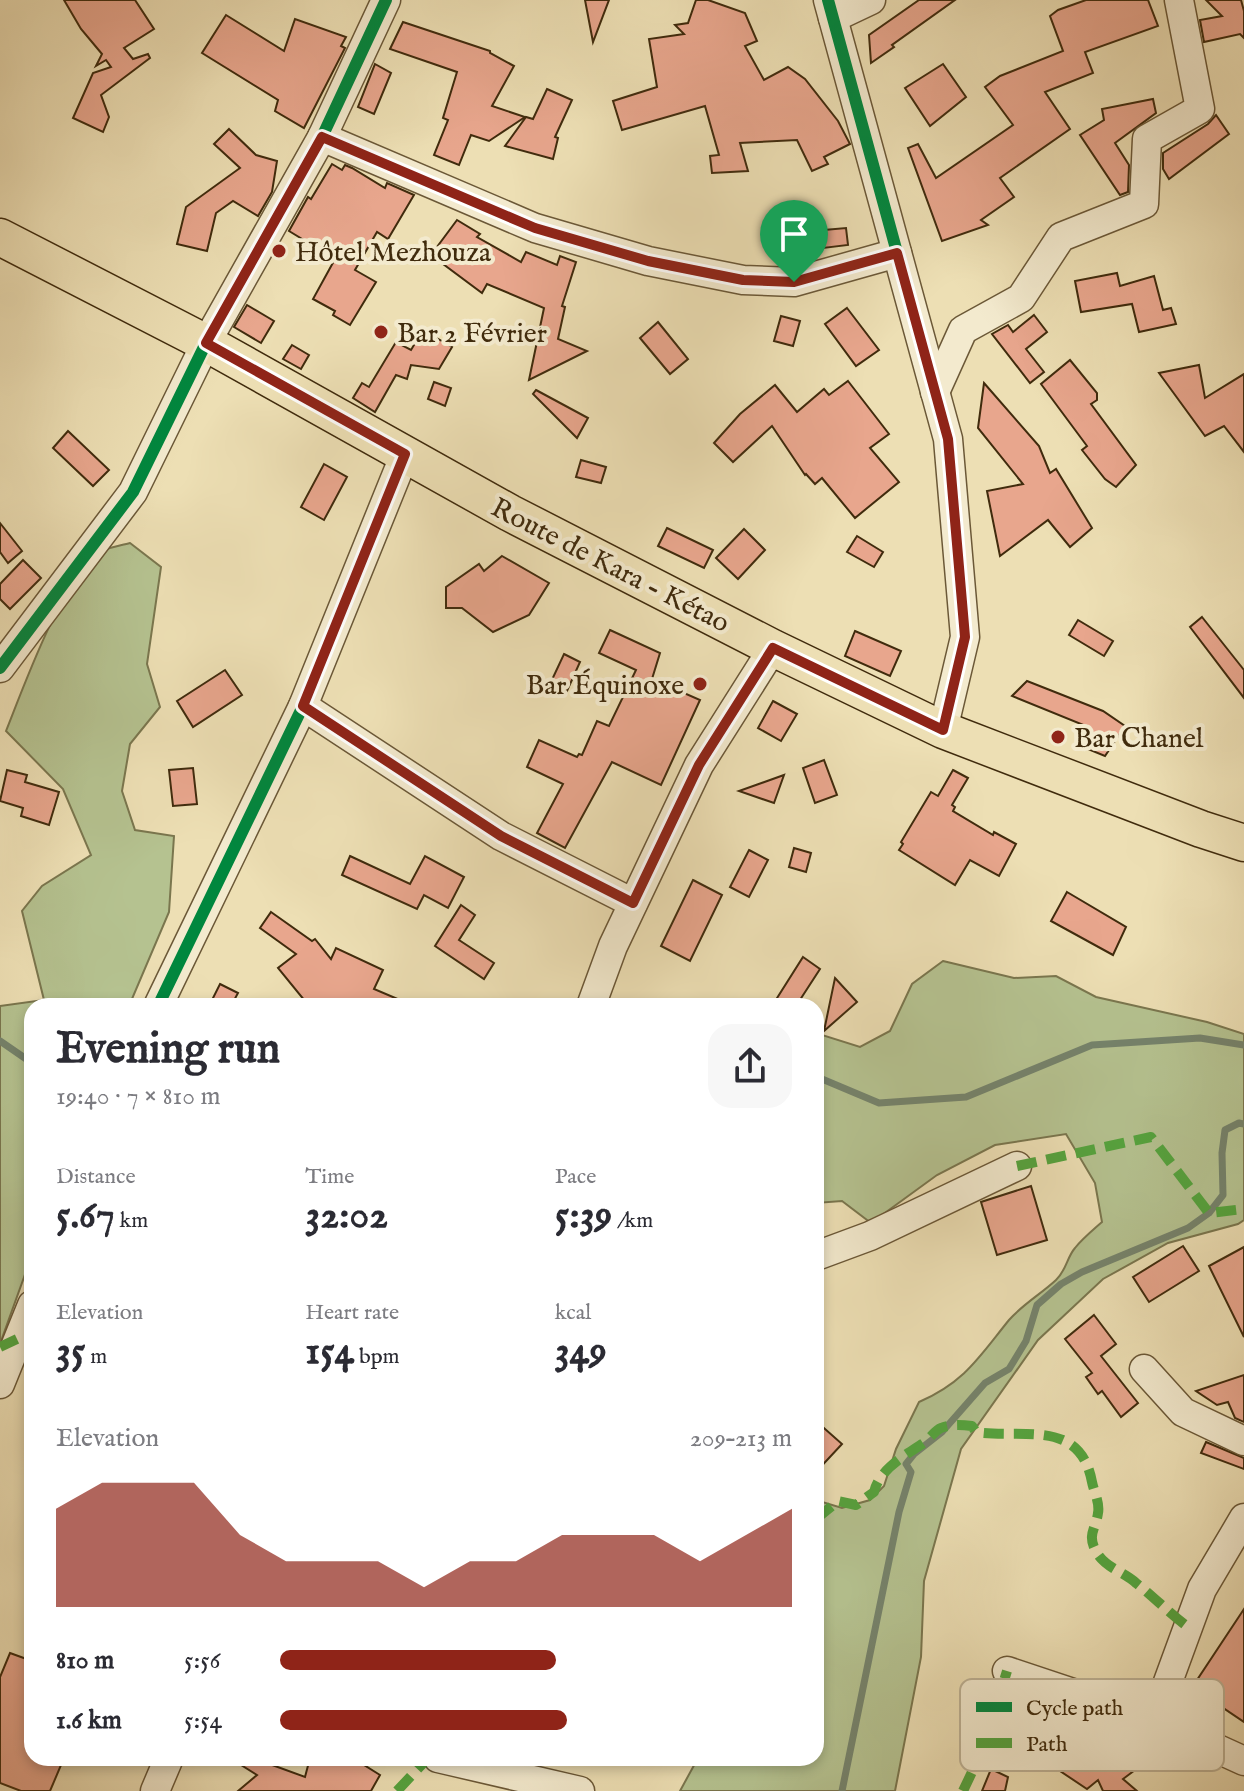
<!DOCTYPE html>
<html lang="en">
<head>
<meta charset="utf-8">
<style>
	:root { --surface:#fff; --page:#f7f7f7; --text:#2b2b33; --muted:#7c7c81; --accent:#8f2418 }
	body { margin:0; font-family:"IM FELL English",serif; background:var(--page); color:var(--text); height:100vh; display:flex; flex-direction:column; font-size:30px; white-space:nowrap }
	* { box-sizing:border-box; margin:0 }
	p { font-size:26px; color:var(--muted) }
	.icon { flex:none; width:44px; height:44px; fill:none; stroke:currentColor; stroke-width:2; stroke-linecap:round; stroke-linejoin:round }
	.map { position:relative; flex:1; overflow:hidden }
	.side { position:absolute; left:24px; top:998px; width:800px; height:768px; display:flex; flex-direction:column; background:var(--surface); border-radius:24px; box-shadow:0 4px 12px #0003 }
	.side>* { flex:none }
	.pin { position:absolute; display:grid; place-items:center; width:68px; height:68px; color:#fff; margin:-82px -34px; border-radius:50% 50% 50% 0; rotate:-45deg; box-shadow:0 0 8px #0007 }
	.pin .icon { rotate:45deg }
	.round { display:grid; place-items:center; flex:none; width:84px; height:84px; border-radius:24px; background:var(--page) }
	.headline { display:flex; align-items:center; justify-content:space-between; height:136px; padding:0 32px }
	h1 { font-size:44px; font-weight:800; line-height:60px }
	.metrics { display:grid; grid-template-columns:repeat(3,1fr); gap:12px; height:136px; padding:8px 32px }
	.metrics div { display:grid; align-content:center }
	.metrics b { font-size:40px; font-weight:800 }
	.metrics small { font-size:22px; font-weight:400 }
	.metrics p { font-size:22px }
	.chart { height:224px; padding:16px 32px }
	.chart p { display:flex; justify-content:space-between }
	.chart svg { width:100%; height:144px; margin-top:8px; fill:var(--accent); opacity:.7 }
	ul { padding:0 32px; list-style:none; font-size:26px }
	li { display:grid; grid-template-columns:128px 96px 1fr; align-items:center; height:60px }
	li i { height:20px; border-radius:10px; background:var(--accent) }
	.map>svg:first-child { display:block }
	.green { fill:#b5c290; stroke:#7a764e; stroke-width:2 }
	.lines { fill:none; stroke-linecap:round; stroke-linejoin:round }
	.stream { stroke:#75836c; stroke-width:7 }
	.building { fill:#e8a68d; stroke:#402b0d; stroke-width:2 }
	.minor-casing { stroke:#6b5837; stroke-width:31 }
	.major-casing { stroke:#402b0d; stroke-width:39 }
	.minor { stroke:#f3eace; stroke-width:28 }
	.major { stroke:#eddfb4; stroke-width:36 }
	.quiet { stroke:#54a43e; stroke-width:10; stroke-dasharray:20 10; stroke-linecap:butt }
	.cycleway-casing { stroke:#f3eace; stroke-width:17 }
	.cycleway { stroke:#00873e; stroke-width:12 }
	.route-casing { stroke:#fff; stroke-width:16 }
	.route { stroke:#8f2418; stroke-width:10 }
	.poi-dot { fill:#8f2418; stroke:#f3eace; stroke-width:3 }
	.labels { text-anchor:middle; stroke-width:8; stroke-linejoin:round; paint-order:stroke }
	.poi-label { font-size:28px; fill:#402b0d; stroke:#f3eace; text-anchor:start }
	.street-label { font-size:28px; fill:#402b0d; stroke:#f3eace }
	.key { fill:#f3eace; stroke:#bdb194; stroke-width:2 }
	.key-label { font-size:22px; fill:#402b0d }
</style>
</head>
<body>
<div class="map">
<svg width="1244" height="1791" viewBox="0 0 1244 1791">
	<rect width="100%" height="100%" fill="#eddfb4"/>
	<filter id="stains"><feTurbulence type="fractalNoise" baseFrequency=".0025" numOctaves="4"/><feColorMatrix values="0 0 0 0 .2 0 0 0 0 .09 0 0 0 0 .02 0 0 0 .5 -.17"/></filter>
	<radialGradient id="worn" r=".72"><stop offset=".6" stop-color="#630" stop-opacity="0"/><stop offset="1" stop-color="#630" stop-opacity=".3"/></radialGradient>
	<g class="green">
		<path d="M130,543L161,567L147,664L160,707L130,744L122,791L135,830L174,836L169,912L129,1006H32V1255L0,1344V1006L44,1000L22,911L42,886L91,855L63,789L6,731C25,683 59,589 95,555C103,548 120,546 130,543Z"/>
		<path d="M943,961L1014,978L1056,976L1096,997L1207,1022L1244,1034V1220L1238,1224L1168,1243L1103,1279L1038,1340L961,1449L924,1581L921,1657L895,1791H680L698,1758H816V1500L842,1508L870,1500L884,1486L896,1449L919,1402C965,1382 979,1357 1009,1320C1023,1304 1041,1294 1056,1280C1066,1271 1067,1257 1075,1248C1082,1239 1093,1230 1102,1222L1095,1183L1066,1134L995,1145L937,1175L871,1223L842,1201L816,1203V1033L860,1047L890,1031L912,984Z"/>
	</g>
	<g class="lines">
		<g class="stream">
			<path d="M0,1041L32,1063"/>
			<path d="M816,1080L822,1079L879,1103L966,1097L1092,1045L1200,1038L1244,1045"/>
			<path d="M842,1791L899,1512L911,1472L906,1464L914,1454L942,1432L985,1383L1009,1369L1026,1341L1037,1305L1061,1284L1082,1272L1188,1228L1209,1213L1223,1195L1222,1153L1225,1130L1239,1123L1244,1124"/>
		</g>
	</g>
	<g class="building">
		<path d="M64,0H135L154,29L124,48L133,59L148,54L150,58L101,95L109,117L103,132L73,118L93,73L111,67L106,60L96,66L102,54L81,29Z"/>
		<path d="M585,0H609L593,42Z"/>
		<path d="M696,0H708L745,13L757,41L745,46L764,80L788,67L805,79L838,121L850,144L824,157L828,164L812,171L797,140L740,143L748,171L712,173L710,156L719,155L705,106L622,130L613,101L657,87L649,39L684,34L675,25L688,23Z"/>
		<path d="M919,0H955L892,45L894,47L871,63L869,35Z"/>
		<path d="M1086,0H1148L1158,26L1085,52L1093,73L1045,92L1070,129L1000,178L1014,197L981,220L988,225L942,241L908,148L918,144L936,178L1013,125L985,87L1000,76L1063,51L1050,16L1058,10Z"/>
		<path d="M1206,0H1241L1244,11V38L1240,34L1204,42L1200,20L1222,16Z"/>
		<path d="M226,15L284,51L295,19L346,37L341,46L345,48L304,128L275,111L278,100L202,53Z"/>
		<path d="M403,22L490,51V53L514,66L492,106L525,117L489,141L471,135L459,165L434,155L448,120L443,118L457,72L390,49Z"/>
		<path d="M375,64L391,73L374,114L358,107Z"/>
		<path d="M943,64L966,97L930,126L905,88Z"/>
		<path d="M547,89L572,100L555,137L558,138L553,159L505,146L526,117L533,119Z"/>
		<path d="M1153,99L1156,113L1115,143L1129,165L1128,192L1120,195L1080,135L1104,120L1102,109Z"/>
		<path d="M1216,115L1229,134L1169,179L1163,169V153L1208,124Z"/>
		<path d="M229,129L256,155L277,161L272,192L258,216L233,201L216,213L207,251L177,244L186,207L240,168L214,144Z"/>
		<path d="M332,164L342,170L345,165L352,168L385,188L387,183L414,195L388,239L377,232L355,270L376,282L350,325L333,315L335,311L313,299L335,259L289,231L308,197L311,199Z"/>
		<path d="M792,213L808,245L791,253L776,221Z"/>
		<path d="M457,220L480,234L477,237L521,262L526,252L557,265L560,256L576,262L562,306L565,307L558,339L587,351L529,380L544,308L487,284L482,293L431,255Z"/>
		<path d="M846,228L848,245L815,249L813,231Z"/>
		<path d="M1117,273L1120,286L1154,276L1163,310L1171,308L1176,324L1139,332L1132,304L1081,312L1075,281Z"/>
		<path d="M247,305L274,321L261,343L234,327Z"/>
		<path d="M847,308L879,350L856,366L825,324Z"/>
		<path d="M1034,315L1047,332L1026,349L1044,372L1030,383L992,334L1008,325L1013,332Z"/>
		<path d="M781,316L800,321L793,346L774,341Z"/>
		<path d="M658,322L688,359L670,374L640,338Z"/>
		<path d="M423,330L452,347L439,369L411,365L407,379L396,375L375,412L353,398L362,383L369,387L396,342L411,350Z"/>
		<path d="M292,345L309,355L301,369L283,359Z"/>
		<path d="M1070,360L1097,393V400L1091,404L1136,465L1116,487L1105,479L1082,450L1087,446L1041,384Z"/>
		<path d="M1199,365L1205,398L1244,374V452L1224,426L1205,436L1159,373Z"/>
		<path d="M848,381L889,434L870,448L899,482L855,518L822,478L815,484L806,474L805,475L772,426L733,462L714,443L740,414L775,385L797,412L824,389L829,395Z"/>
		<path d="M434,382L451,388L445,406L428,399Z"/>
		<path d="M984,383L1039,446L1050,473L1056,469L1092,528L1070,547L1048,520L1000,556L987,491L1023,484L978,428Z"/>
		<path d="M536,390L588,418L577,438L533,394Z"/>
		<path d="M68,431L109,470L93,486L53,448Z"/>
		<path d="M581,460L606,467L601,483L576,477Z"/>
		<path d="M324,464L347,477L324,520L301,507Z"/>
		<path d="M0,523L22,551L8,563L0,552Z"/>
		<path d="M667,528L713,550L704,568L658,546Z"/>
		<path d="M744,529L765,550L738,579L716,558Z"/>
		<path d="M857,536L883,552L874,567L847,552Z"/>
		<path d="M502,556L549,583L529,615L493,632L462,608H446V587L479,564L484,571Z"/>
		<path d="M23,560L41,578L10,609L0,599V584Z"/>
		<path d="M1202,617L1244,670V698L1190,627Z"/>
		<path d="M1078,620L1113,641L1104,656L1069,635Z"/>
		<path d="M610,630L660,653L652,679L700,700L661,785L612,762L565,848L537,833L563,784L527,767L539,740L577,757L579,754L582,755L597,721L609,726L636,670L599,653Z"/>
		<path d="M855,631L901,651L890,676L845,656Z"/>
		<path d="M564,654L580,662L567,691L550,684Z"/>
		<path d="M225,670L242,695L193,727L177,701Z"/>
		<path d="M1027,681L1103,711L1125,726L1105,756L1078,745L1086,726L1012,696Z"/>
		<path d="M773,701L797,714L781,741L758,728Z"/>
		<path d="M824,760L837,795L815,803L803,768Z"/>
		<path d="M193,768L197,804L173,806L169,770Z"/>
		<path d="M7,770L27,775L25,782L59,792L49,825L21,816L23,808L0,801Z"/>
		<path d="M953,770L968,778L952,805L955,807L953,811L993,835L994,832L1016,844L999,876L970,860L955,885L899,850L903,844L901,842L931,792L938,796Z"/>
		<path d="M784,775L774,803L739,791Z"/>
		<path d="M794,848L811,853L806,872L789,867Z"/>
		<path d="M749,850L768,860L749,897L730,887Z"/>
		<path d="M350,856L410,884L425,856L464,877L448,908L424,895L417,909L342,875Z"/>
		<path d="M693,880L722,895L690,961L661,946Z"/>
		<path d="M1067,892L1126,927L1113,955L1051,921Z"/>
		<path d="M461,905L475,915L459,940L494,963L484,979L435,946Z"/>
		<path d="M271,912L312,941L315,939L331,959L336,948L383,970L374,989L414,1006H309L278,968L296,954L260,928Z"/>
		<path d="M803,957L820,969L796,1006H772Z"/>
		<path d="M835,978L857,1002L824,1031Z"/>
		<path d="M220,984L238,993L231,1006H223L212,1000Z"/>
		<path d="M1031,1186L1047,1240L997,1255L981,1202Z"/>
		<path d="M1183,1246L1199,1271L1149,1302L1133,1277Z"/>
		<path d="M1244,1247V1337L1209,1266Z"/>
		<path d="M1094,1315L1116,1344L1101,1356L1138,1403L1121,1417L1102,1391L1098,1394L1086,1377L1092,1373L1065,1339Z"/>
		<path d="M1244,1375V1422L1235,1418L1228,1402L1217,1405L1196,1391Z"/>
		<path d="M816,1421L842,1444L816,1472Z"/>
		<path d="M1206,1442L1244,1458V1469L1201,1453Z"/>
		<path d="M1244,1609V1722L1207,1697L1210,1693L1195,1683Z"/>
		<path d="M10,1653L32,1661V1758H64L50,1791H21L0,1783V1677Z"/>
		<path d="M1064,1712L1093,1731L1098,1721L1139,1741L1129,1750L1147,1761L1123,1779L1137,1791H1103L1098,1780L1087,1789L1036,1755Z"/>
		<path d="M230,1758H253L305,1777L310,1758H363L361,1763L380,1775L371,1791H238L257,1775Z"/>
		<path d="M991,1769L1008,1777L1005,1791H982Z"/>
	</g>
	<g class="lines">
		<defs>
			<g id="minor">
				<path d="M828,0L948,439L965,637L943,730"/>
				<path d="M833,18L871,0"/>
				<path d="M322,137L535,228L648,261L743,280L794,282L897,253"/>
				<path d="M935,392L963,330L1021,298L1061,237L1144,204L1147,139L1200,109L1179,0"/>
				<path d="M0,668L133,492L206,343L322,137L386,0"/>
				<path d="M303,706L501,836L633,903"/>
				<path d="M158,1006L303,706L405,454"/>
				<path d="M591,1006L613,946L699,765L773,648"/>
				<path d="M816,1256L870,1236L1017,1166"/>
				<path d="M1144,1369L1183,1412L1244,1441"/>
				<path d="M0,1384L32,1305"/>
				<path d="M1007,1671L1154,1720L1244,1761"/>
				<path d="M1154,1720L1202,1589L1244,1518"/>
				<path d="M438,1758L580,1791"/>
				<path d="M155,1791L169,1758"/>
			</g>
			<path id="major" d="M0,237L206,343L510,513L773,648L943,730L1201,829L1244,843"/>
		</defs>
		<use href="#minor" class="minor-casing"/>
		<use href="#major" class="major-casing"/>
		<use href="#minor" class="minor"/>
		<use href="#major" class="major"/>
		<g class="quiet">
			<path d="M1017,1166L1151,1137L1209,1213L1244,1209"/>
			<path d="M0,1347L17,1339"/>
			<path d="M816,1519L838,1501L856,1505L874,1492C879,1470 904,1456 922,1444C929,1440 935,1430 941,1428C950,1424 963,1425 972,1426L976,1432C1023,1439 1080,1418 1092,1482C1094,1492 1100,1503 1098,1513C1096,1529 1086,1535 1097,1553C1106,1568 1124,1572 1136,1583C1154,1597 1169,1613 1188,1627"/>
			<path d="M397,1791L428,1758"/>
			<path d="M963,1791L982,1751L1007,1671"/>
		</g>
		<defs>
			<g id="cycleway">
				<path d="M828,0L948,439L965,637L943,730"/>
				<path d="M0,668L133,492L206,343L322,137L386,0"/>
				<path d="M158,1006L303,706L405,454"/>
			</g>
		</defs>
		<use href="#cycleway" class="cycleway-casing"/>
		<use href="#cycleway" class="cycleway"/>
	</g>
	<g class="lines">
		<defs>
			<path id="route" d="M322,137L535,228L648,261L743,280L794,282L897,253L948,439L965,637L943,730L773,648L699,765L633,903L501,836L303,706L405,454L206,343Z"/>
		</defs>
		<use href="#route" class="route-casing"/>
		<use href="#route" class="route"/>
	</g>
	<g class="poi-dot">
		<circle cx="279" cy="251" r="8"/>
		<circle cx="381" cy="332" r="8"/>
		<circle cx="700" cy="684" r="8"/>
		<circle cx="1058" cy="737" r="8"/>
	</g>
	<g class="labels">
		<g class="poi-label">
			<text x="295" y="261">Hôtel Mezhouza</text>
			<text x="397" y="342">Bar 2 Février</text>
			<text x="684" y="694" text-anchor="end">Bar Équinoxe</text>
			<text x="1074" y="747">Bar Chanel</text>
		</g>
		<g class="street-label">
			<text transform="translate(611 564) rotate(27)" y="10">Route de Kara - Kétao</text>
		</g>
	</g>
	<rect x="960" y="1679" width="264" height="92" rx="12" class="key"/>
	<rect x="976" y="1702" width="36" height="10" fill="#00873e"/>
	<rect x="976" y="1738" width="36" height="10" fill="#54a43e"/>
	<g class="key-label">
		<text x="1026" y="1715">Cycle path</text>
		<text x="1026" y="1751">Path</text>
	</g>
	<rect width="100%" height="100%" filter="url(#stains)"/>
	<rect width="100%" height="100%" fill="url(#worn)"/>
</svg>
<div class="pin" style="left:794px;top:282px;background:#1e9e55"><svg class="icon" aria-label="arrive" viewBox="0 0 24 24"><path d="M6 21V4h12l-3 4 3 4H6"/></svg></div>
<section class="side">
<div class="headline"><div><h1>Evening run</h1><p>19:40 · 7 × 810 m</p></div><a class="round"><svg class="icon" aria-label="share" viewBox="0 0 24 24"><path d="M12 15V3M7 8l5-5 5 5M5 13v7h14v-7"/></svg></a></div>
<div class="metrics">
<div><p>Distance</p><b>5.67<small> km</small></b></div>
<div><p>Time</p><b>32:02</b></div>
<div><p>Pace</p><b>5:39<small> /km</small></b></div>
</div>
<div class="metrics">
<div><p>Elevation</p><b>35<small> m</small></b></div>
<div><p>Heart rate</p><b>154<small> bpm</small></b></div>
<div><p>kcal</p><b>349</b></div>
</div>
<div class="chart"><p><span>Elevation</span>209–213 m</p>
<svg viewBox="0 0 160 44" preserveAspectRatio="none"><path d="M0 44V14L10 6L20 6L30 6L40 22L50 30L60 30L70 30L80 38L90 30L100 30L110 22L120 22L130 22L140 30L150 22L160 14V44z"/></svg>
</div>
<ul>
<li><b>810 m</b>5:56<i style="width:54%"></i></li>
<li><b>1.6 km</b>5:54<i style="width:56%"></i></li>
</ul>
</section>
</div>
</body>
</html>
